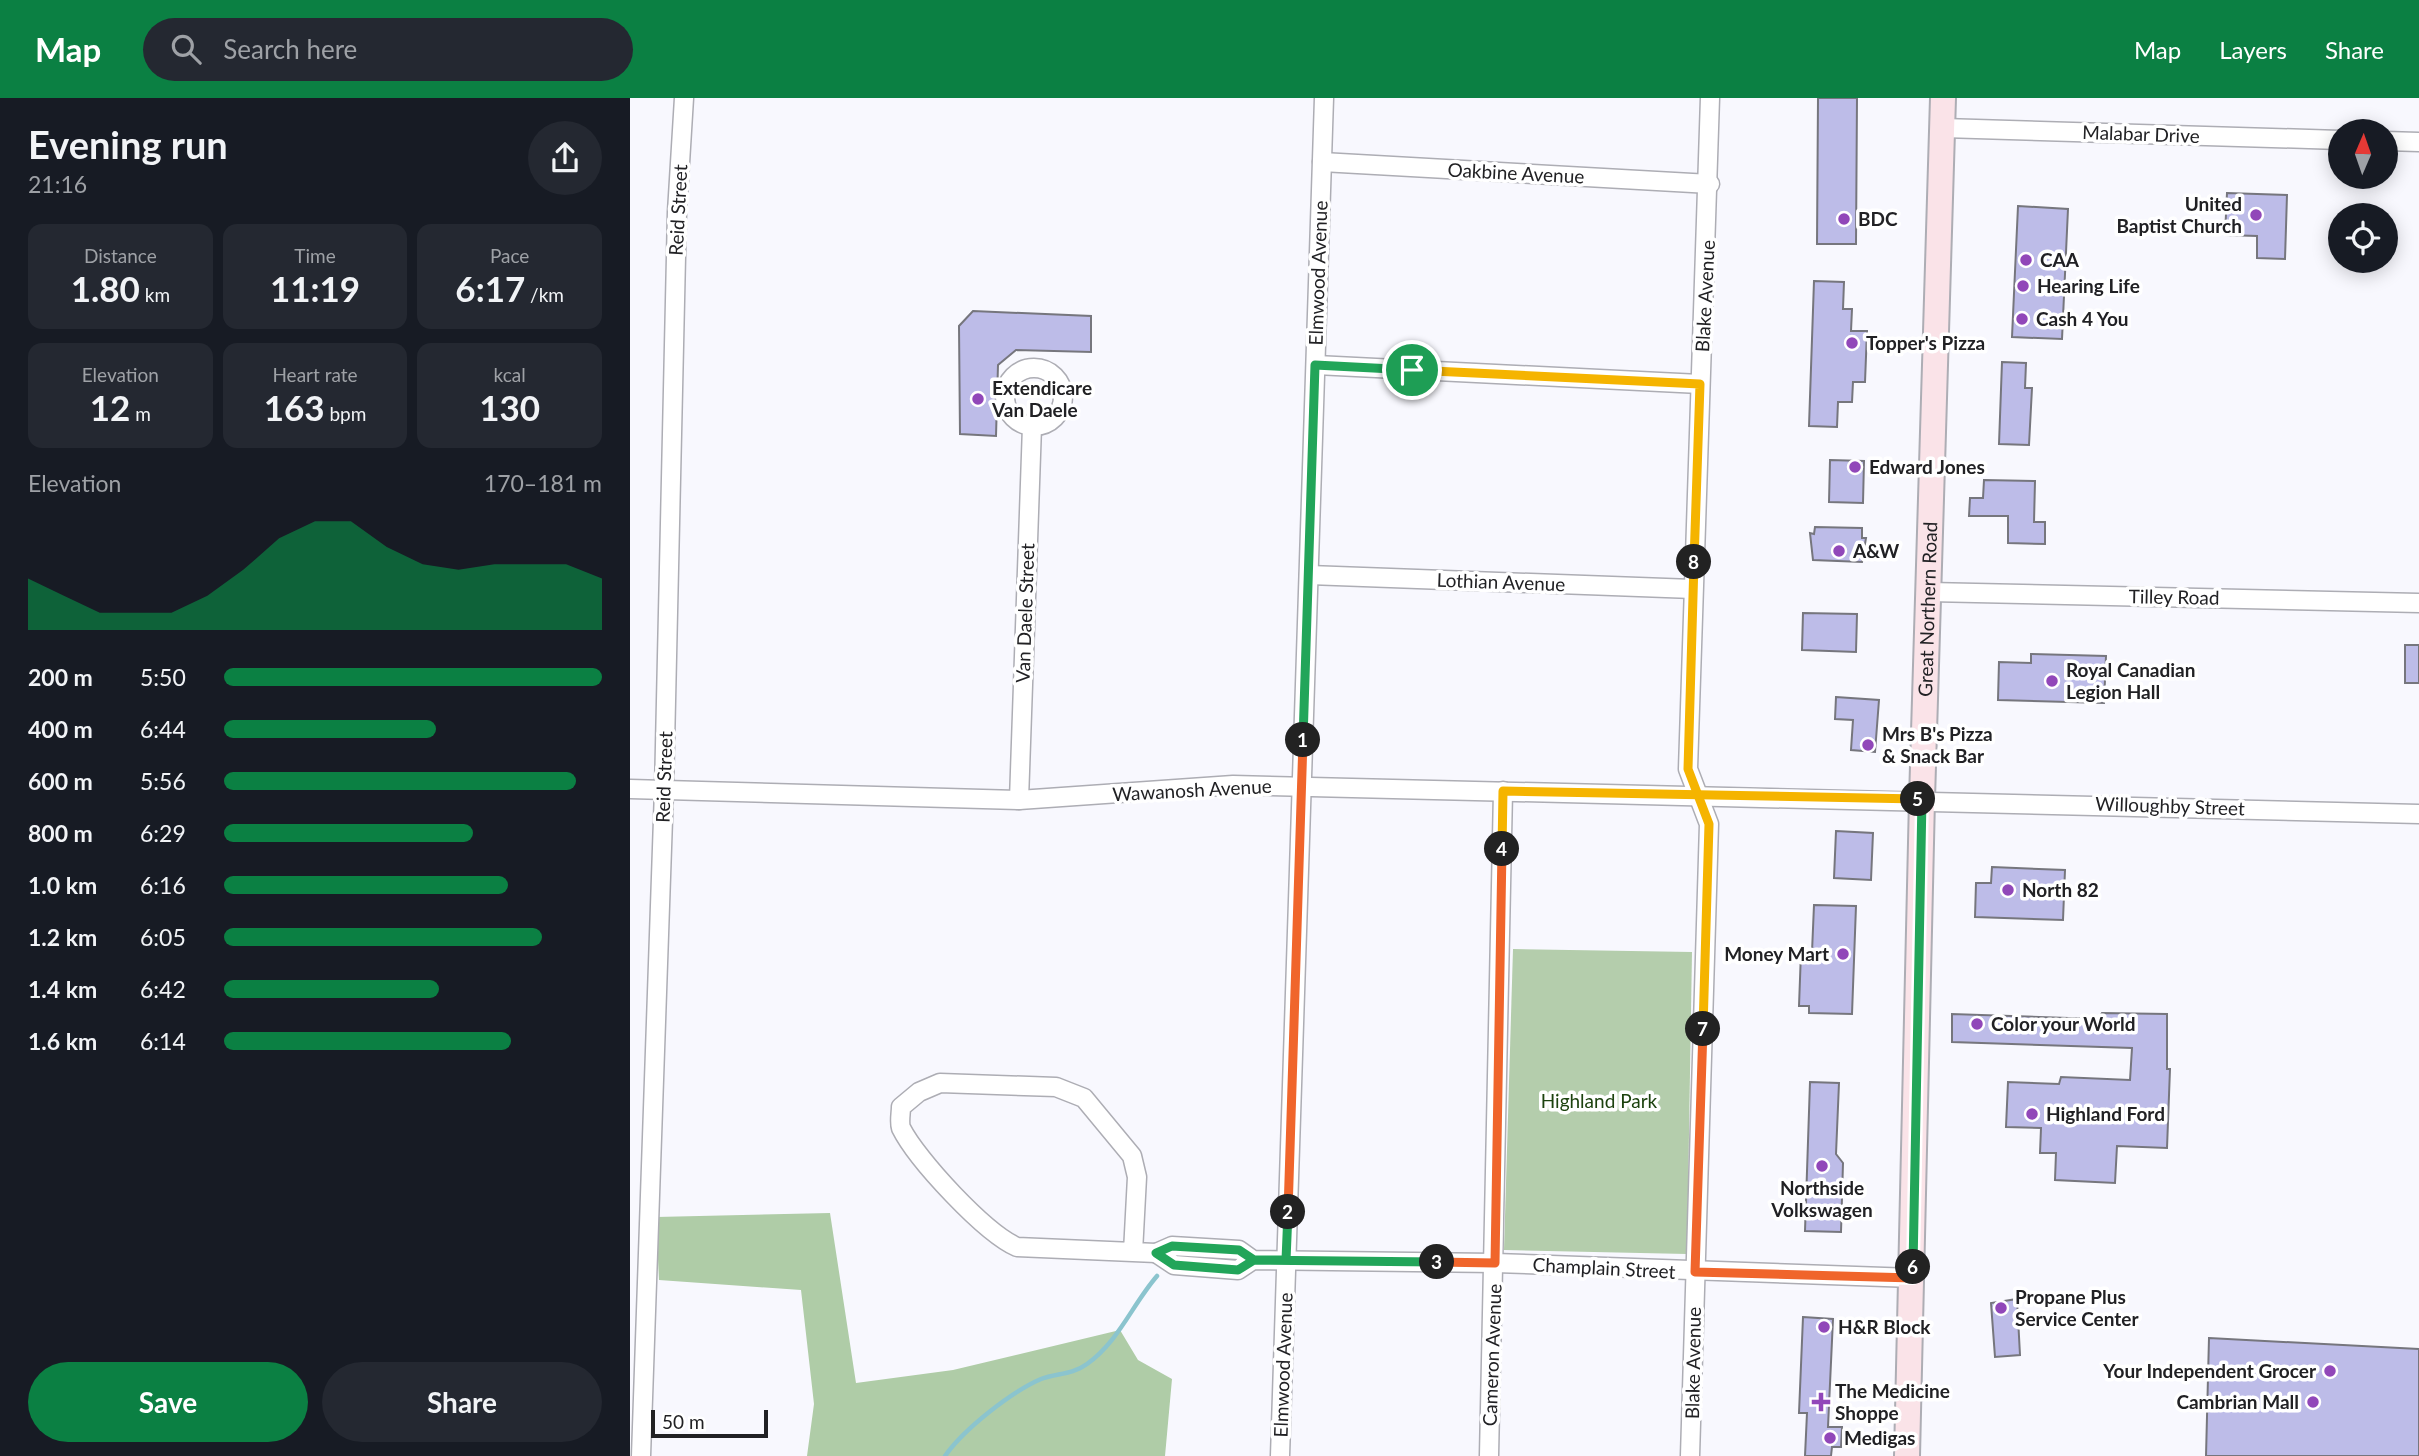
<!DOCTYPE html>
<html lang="en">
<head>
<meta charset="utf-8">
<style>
	:root { --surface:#171b24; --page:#242831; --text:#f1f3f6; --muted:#9ea1a6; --accent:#0b8043 }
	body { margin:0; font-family:Lato,sans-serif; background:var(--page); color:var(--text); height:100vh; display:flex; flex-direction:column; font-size:26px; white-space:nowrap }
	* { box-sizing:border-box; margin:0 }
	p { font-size:23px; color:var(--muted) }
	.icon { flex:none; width:38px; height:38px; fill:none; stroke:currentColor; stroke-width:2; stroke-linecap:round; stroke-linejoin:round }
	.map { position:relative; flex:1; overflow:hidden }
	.sheet { display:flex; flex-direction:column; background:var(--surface); width:630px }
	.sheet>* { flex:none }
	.needle { width:46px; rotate:2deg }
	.controls { position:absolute; left:1698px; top:21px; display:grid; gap:14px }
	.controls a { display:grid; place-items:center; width:70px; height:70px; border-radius:50%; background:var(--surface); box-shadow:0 4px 18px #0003; font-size:35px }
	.scale { position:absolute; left:21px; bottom:18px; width:117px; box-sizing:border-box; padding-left:7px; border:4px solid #212124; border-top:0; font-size:19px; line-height:24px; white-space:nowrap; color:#212124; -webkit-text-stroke:5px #fff; paint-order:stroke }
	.pin { position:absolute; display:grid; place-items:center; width:60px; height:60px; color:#fff; margin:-30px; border:4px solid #fff; border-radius:50%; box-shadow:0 2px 7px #0007 }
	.km { position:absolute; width:35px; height:35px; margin:-18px; border-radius:50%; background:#222; color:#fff; font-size:19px; line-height:35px; text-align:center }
	.round { display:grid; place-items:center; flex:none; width:74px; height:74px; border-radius:37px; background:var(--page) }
	.overview { display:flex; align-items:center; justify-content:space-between; height:119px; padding:0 28px }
	h1 { font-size:38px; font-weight:700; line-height:52px }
	.metrics { display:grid; grid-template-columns:repeat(3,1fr); gap:10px; height:119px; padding:7px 28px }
	.metrics div { display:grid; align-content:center; border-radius:14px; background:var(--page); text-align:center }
	.metrics b { font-size:35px; font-weight:700 }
	.metrics small { font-size:19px; font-weight:400 }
	.metrics p { font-size:19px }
	.chart { height:196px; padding:14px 28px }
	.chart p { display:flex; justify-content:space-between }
	.chart svg { width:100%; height:126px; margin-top:7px; fill:var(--accent); opacity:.7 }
	.cta { display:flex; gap:14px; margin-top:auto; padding:14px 28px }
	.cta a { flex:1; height:80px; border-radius:42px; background:var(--accent); color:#fff; font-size:28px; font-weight:700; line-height:80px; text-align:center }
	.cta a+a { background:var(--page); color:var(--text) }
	ul { padding:0 28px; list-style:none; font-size:23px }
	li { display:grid; grid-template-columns:112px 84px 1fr; align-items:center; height:52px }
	li i { height:18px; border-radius:9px; background:var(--accent) }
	header { display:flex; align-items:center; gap:42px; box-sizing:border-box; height:98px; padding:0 35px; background:var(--accent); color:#fff }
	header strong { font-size:33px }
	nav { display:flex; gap:38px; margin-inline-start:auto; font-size:24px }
	.search { width:490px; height:63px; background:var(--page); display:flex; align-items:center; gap:18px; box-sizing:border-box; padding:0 24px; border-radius:38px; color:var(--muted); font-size:26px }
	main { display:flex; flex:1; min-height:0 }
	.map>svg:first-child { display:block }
	.green { fill:#b4cdac }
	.forest { fill:#afcca7 }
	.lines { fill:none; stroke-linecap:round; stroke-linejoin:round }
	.stream { stroke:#8bc4ce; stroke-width:4.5 }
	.building { fill:#bdbce8; stroke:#76767d; stroke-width:2 }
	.minor-casing { stroke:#adadb4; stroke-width:21 }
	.secondary-casing { stroke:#adadb4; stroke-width:28 }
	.minor { stroke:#fff; stroke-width:18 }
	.secondary { stroke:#fae3e8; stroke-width:24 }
	.split-1-casing { stroke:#fff; stroke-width:14 }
	.split-2-casing { stroke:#fff; stroke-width:14 }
	.split-3-casing { stroke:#fff; stroke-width:14 }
	.split-4-casing { stroke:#fff; stroke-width:14 }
	.split-5-casing { stroke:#fff; stroke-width:14 }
	.split-6-casing { stroke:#fff; stroke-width:14 }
	.split-7-casing { stroke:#fff; stroke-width:14 }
	.split-8-casing { stroke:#fff; stroke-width:14 }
	.split-9-casing { stroke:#fff; stroke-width:14 }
	.split-1 { stroke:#22a559; stroke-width:9 }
	.split-2 { stroke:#f0652b; stroke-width:9 }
	.split-3 { stroke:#22a559; stroke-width:9 }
	.split-4 { stroke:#f0652b; stroke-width:9 }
	.split-5 { stroke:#f5b400; stroke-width:9 }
	.split-6 { stroke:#22a559; stroke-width:9 }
	.split-7 { stroke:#f0652b; stroke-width:9 }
	.split-8 { stroke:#f5b400; stroke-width:9 }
	.split-9 { stroke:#f5b400; stroke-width:9 }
	.poi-dot { fill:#9147b9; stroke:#fff; stroke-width:2.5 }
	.labels { text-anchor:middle; stroke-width:7; stroke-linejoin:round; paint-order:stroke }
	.street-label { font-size:19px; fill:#212124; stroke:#fff }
	.poi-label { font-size:19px; font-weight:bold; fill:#212124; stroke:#fff; text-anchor:start }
	.park-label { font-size:19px; fill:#1c420e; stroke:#fff }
</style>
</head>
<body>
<header>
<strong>Map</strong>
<div class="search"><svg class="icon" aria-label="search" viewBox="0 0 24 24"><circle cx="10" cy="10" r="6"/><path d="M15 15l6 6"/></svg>Search here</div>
<nav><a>Map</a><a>Layers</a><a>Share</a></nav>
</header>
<main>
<section class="sheet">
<div class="overview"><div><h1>Evening run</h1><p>21:16</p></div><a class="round"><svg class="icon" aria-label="share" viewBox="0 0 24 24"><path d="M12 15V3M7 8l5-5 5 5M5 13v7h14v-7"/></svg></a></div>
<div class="metrics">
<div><p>Distance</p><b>1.80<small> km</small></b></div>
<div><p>Time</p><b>11:19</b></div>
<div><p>Pace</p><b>6:17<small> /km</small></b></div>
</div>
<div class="metrics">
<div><p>Elevation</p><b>12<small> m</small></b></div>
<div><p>Heart rate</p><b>163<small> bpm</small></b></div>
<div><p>kcal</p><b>130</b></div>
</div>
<div class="chart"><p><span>Elevation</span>170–181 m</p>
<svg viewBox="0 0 160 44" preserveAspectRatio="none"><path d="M0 44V26L10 32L20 38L30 38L40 38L50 32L60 23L70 12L80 6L90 6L100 15L110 21L120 23L130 21L140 21L150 21L160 26V44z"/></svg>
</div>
<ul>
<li><b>200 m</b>5:50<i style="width:100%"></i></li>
<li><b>400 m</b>6:44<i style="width:56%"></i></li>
<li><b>600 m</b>5:56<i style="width:93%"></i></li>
<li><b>800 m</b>6:29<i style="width:66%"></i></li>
<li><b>1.0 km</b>6:16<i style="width:75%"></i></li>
<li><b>1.2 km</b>6:05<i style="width:84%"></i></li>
<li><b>1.4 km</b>6:42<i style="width:57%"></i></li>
<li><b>1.6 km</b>6:14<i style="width:76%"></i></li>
</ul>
<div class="cta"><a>Save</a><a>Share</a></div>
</section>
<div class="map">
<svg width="1789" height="1358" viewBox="0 0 1789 1358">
	<rect width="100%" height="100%" fill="#f8f8fe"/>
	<path class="green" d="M883,851L1062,854L1057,1156L874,1152Z"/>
	<path class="forest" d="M200,1115L226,1285L323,1272L490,1232L508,1262L542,1281L535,1358H177L184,1306L171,1192L29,1182L26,1119Z"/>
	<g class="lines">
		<path class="stream" d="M315,1358C334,1331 381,1294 411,1281C427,1275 442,1277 457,1266C489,1243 502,1207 527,1178"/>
	</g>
	<g class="building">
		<path d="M1188,0H1227L1226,146H1187Z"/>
		<path d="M1597,95L1657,97L1655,161L1627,160V138L1595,137Z"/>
		<path d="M1388,108L1438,111L1432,241L1382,239Z"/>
		<path d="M1184,183L1214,184L1213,211H1222L1221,233H1237L1235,284H1223L1222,304H1208L1207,329L1179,328Z"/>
		<path d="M343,213L461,218V254L386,252L368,267L366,338L330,336L329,228Z"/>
		<path d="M1372,264L1396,265L1395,290H1402L1399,347L1369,346Z"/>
		<path d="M1200,362L1234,363L1233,405L1199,404Z"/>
		<path d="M1354,382L1405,383L1404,424H1415V446L1378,445V418H1339L1340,400H1353Z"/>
		<path d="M1185,429L1232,430V440H1236L1232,464L1183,462L1180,435L1184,436Z"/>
		<path d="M1173,515L1227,516L1226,554L1172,552Z"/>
		<rect x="1775" y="547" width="14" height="38"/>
		<path d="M1401,556L1476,558L1474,605L1368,602L1369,564L1401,565Z"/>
		<path d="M1206,599L1249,602L1245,654L1221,652L1223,622L1205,621Z"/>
		<path d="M1206,733L1243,735L1241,782L1204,780Z"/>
		<path d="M1362,769L1435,772L1433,822L1345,819L1346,785H1361Z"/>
		<path d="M1184,807L1226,808L1222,916L1179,915V908H1169L1171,854H1182Z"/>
		<path d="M1472,915L1537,916V971H1540L1537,1050L1487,1048L1485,1085L1425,1082L1426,1055H1410L1411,1030L1376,1029L1378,984L1429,986L1431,979L1500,982L1502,950L1322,944V916L1468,921Z"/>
		<path d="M1180,984L1209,985L1206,1056L1213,1065L1211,1134L1175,1133Z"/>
		<path d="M1387,1201L1390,1257L1365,1259L1361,1205Z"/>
		<path d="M1173,1219L1203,1221L1198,1329H1212L1211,1349H1202L1201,1358H1175L1177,1315H1169Z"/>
		<path d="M1579,1240L1789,1251V1358H1576Z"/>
	</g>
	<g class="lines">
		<defs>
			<g id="minor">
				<path d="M1313,30L1710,42"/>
				<path d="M1755,43L1789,44"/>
				<path d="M692,64L1080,86"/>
				<path d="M686,267L1070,286"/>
				<circle cx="404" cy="299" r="29"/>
				<path d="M679,477L1063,491"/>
				<path d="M1299,494L1789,505"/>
				<path d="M0,691L389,702L603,687L1789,716"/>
				<path d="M389,702L402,328"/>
				<path d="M503,1154L507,1079L502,1058L454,1000L426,989L310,985L289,994L271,1009C271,1015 269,1024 271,1030C287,1062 355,1135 387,1149L526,1155"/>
				<path d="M623,1162L608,1172L544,1167L526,1155L542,1148L609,1152L623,1162L865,1165L1283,1180"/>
				<path d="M11,1358L34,692L47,114L54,0"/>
				<path d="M650,1358L694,0"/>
				<path d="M859,1358L873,693"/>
				<path d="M1060,1358L1079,726L1058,671L1080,0"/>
			</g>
			<g id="secondary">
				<path id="s1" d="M1277,1358L1292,701L1313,0"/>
			</g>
		</defs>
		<use href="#minor" class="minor-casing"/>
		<use href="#secondary" class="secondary-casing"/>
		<use href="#minor" class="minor"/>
		<use href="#secondary" class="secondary"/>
	</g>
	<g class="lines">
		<defs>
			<path id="split-1" d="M673,642L685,267L782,272"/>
			<path id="split-2" d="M658,1114L673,642"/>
			<path id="split-3" d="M658,1114L656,1162H624L609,1152L542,1148L526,1155L544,1167L608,1172L624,1162L807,1164"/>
			<path id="split-4" d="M807,1164L865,1165L872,751"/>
			<path id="split-5" d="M872,751L873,693L1288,701"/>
			<path id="split-6" d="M1283,1169L1292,701H1288"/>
			<path id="split-7" d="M1073,931L1065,1174L1283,1180V1169"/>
			<path id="split-8" d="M1064,464L1058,671L1079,726L1073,931"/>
			<path id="split-9" d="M782,272L1070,286L1064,464"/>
		</defs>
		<use href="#split-1" class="split-1-casing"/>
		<use href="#split-2" class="split-2-casing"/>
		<use href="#split-3" class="split-3-casing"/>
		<use href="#split-4" class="split-4-casing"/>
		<use href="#split-5" class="split-5-casing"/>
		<use href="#split-6" class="split-6-casing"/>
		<use href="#split-7" class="split-7-casing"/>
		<use href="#split-8" class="split-8-casing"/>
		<use href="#split-9" class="split-9-casing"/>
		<use href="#split-1" class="split-1"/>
		<use href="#split-2" class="split-2"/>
		<use href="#split-3" class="split-3"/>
		<use href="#split-4" class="split-4"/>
		<use href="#split-5" class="split-5"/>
		<use href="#split-6" class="split-6"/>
		<use href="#split-7" class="split-7"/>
		<use href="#split-8" class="split-8"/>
		<use href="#split-9" class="split-9"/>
	</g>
	<g class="poi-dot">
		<circle cx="1626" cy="117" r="7"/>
		<circle cx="1214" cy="121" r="7"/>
		<circle cx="1396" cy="162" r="7"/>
		<circle cx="1393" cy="188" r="7"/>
		<circle cx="1392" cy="221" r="7"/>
		<circle cx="1222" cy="245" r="7"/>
		<circle cx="348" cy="301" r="7"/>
		<circle cx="1225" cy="369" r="7"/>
		<circle cx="1209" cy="453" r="7"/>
		<circle cx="1422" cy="583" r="7"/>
		<circle cx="1238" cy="647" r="7"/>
		<circle cx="1378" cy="792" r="7"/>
		<circle cx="1213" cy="856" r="7"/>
		<circle cx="1347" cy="926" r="7"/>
		<circle cx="1402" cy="1016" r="7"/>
		<circle cx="1192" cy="1068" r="7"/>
		<circle cx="1371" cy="1210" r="7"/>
		<circle cx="1194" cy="1229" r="7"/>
		<circle cx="1700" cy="1273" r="7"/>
		<path d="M1187.5 1293.5h7v7h7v7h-7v7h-7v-7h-7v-7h7z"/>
		<circle cx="1683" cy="1304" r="7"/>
		<circle cx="1200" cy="1340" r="7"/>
	</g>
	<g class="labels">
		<g class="street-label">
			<text transform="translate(1511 36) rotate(2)" y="7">Malabar Drive</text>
			<text transform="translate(886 75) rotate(3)" y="7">Oakbine Avenue</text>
			<text transform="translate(48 112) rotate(-87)" y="7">Reid Street</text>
			<text transform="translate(688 175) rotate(-88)" y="7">Elmwood Avenue</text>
			<text transform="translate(1075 198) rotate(-87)" y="7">Blake Avenue</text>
			<text transform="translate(871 484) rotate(2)" y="7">Lothian Avenue</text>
			<text transform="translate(1544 499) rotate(1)" y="7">Tilley Road</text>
			<text dy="7" stroke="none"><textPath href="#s1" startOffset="847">Great Northern Road</textPath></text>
			<text transform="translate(395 515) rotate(-88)" y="7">Van Daele Street</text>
			<text transform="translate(34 679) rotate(-88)" y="7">Reid Street</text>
			<text transform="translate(562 692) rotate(-3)" y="7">Wawanosh Avenue</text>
			<text transform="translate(1540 708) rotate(2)" y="7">Willoughby Street</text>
			<text transform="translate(974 1170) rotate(3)" y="7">Champlain Street</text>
			<text transform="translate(862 1257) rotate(-88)" y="7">Cameron Avenue</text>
			<text transform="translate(1063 1265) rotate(-89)" y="7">Blake Avenue</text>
			<text transform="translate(653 1267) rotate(-88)" y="7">Elmwood Avenue</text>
		</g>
		<g class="poi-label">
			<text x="1612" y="113" text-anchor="end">United<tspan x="1612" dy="22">Baptist Church</tspan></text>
			<text x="1228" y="128">BDC</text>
			<text x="1410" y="169">CAA</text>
			<text x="1407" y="195">Hearing Life</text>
			<text x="1406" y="228">Cash 4 You</text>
			<text x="1236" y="252">Topper's Pizza</text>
			<text x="362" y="297">Extendicare<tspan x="362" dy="22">Van Daele</tspan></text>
			<text x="1239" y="376">Edward Jones</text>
			<text x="1223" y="460">A&amp;W</text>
			<text x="1436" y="579">Royal Canadian<tspan x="1436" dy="22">Legion Hall</tspan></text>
			<text x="1252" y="643">Mrs B's Pizza<tspan x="1252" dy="22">&amp; Snack Bar</tspan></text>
			<text x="1392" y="799">North 82</text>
			<text x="1199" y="863" text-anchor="end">Money Mart</text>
			<text x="1361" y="933">Color your World</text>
			<text x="1416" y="1023">Highland Ford</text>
			<text x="1192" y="1097" text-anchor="middle">Northside<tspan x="1192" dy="22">Volkswagen</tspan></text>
			<text x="1385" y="1206">Propane Plus<tspan x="1385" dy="22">Service Center</tspan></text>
			<text x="1208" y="1236">H&amp;R Block</text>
			<text x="1686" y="1280" text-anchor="end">Your Independent Grocer</text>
			<text x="1205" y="1300">The Medicine<tspan x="1205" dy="22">Shoppe</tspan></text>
			<text x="1669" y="1311" text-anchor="end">Cambrian Mall</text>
			<text x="1214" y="1347">Medigas</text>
		</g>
		<g class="park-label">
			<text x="969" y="1010">Highland Park</text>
		</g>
	</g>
</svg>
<div class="controls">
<a><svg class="needle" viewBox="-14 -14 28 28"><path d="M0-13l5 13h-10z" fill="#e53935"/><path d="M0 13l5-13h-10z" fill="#9ea1a6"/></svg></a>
<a><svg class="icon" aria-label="locate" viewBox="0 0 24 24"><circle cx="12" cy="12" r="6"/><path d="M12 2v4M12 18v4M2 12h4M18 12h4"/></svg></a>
</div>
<div class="scale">50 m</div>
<div class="pin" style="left:782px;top:272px;background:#1e9e55"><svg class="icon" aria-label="arrive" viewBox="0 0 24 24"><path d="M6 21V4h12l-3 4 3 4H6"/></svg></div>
<b class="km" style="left:673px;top:642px">1</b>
<b class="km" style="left:658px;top:1114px">2</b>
<b class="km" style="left:807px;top:1164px">3</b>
<b class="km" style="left:872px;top:751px">4</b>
<b class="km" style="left:1288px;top:701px">5</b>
<b class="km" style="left:1283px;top:1169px">6</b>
<b class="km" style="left:1073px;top:931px">7</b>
<b class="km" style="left:1064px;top:464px">8</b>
</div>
</main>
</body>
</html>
